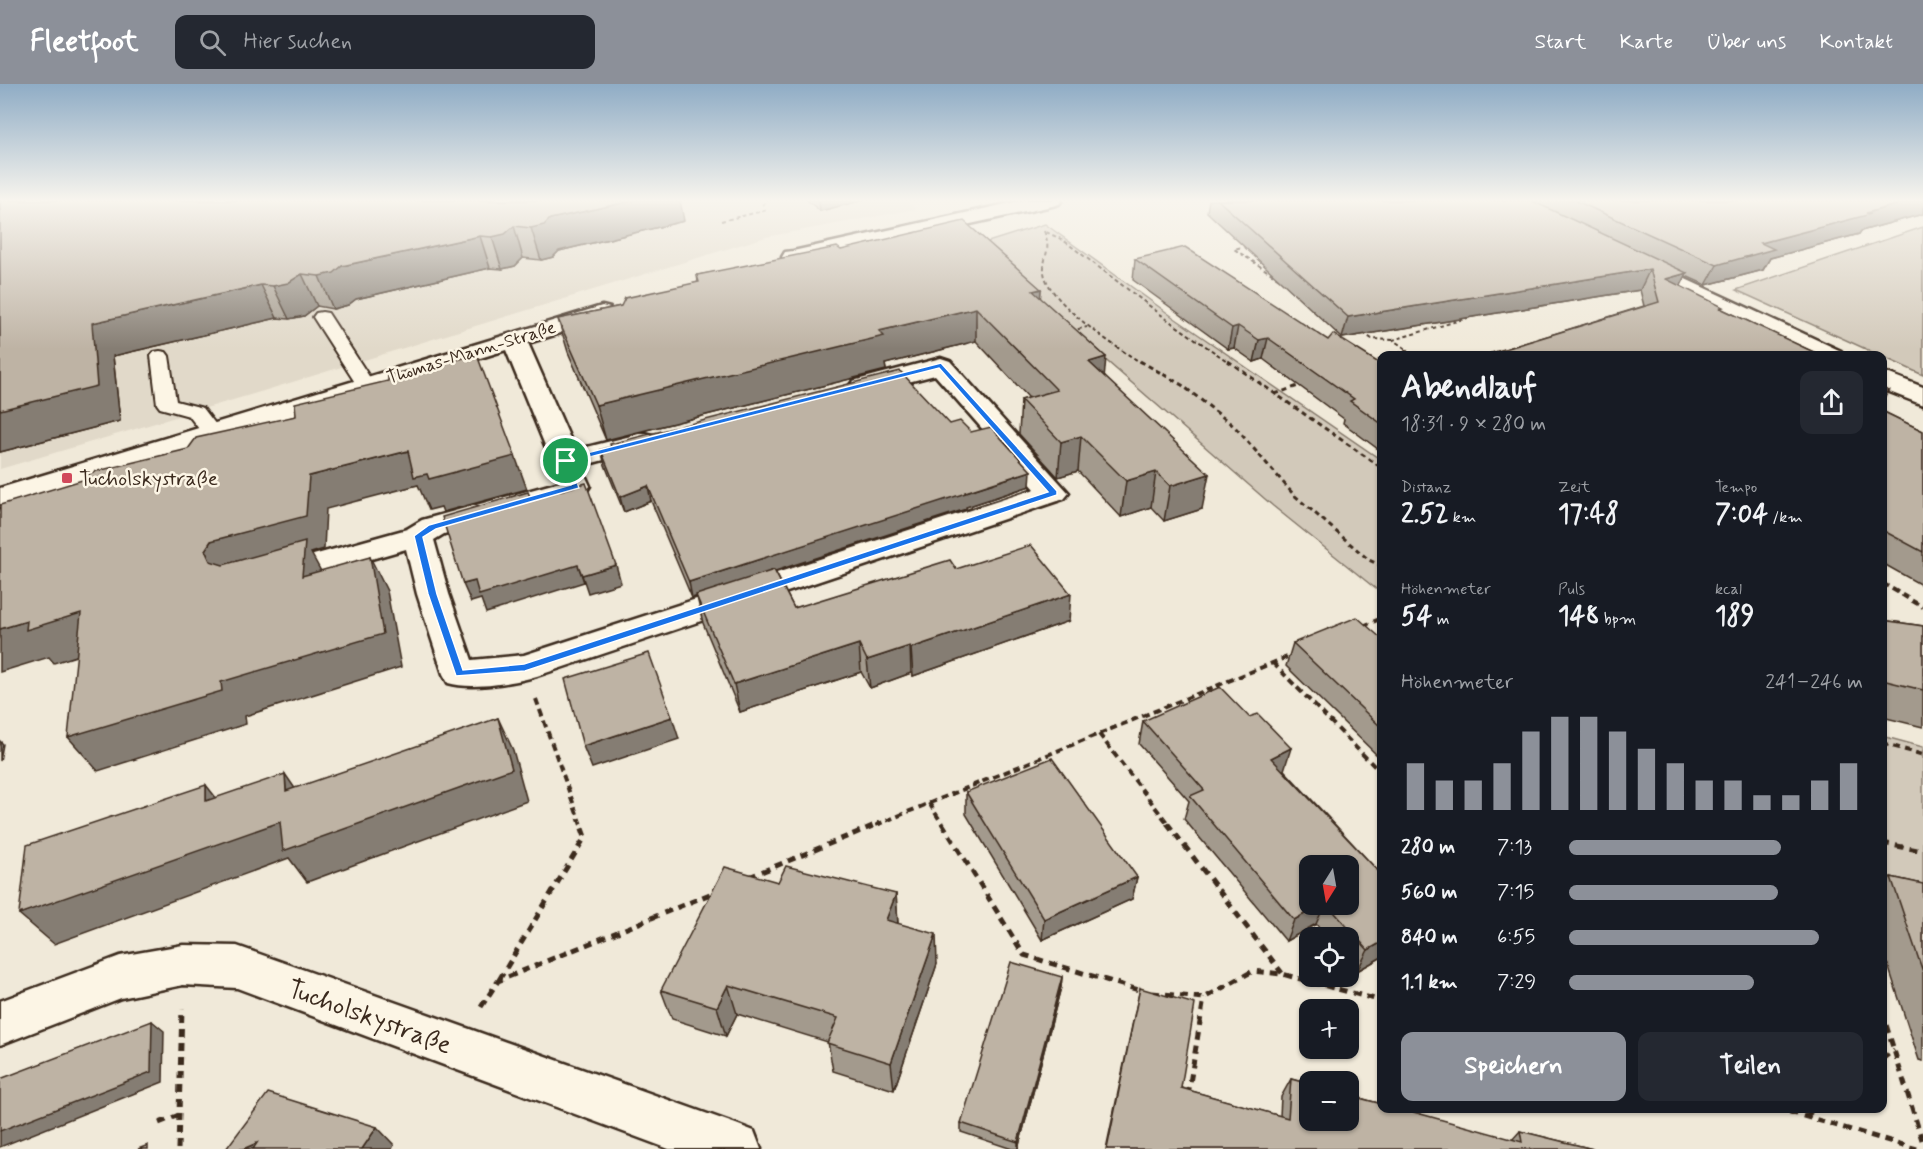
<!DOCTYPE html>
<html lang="de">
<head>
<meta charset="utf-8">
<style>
	:root { --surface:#171b24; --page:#242831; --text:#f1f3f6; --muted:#9ea1a6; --accent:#8c9099 }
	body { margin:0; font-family:Mynerve,sans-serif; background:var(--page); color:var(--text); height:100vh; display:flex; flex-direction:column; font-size:22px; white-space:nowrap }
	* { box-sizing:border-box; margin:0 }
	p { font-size:20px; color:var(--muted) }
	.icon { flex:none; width:33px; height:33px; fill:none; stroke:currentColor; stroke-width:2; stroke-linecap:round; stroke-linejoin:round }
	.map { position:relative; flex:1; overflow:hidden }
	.details { position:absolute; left:1377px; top:267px; width:510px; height:762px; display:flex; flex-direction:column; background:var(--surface); border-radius:12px; box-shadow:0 2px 4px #0004 }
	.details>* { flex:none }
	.needle { width:39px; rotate:191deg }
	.fabs { position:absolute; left:1299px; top:771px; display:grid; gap:12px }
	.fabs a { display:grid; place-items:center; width:60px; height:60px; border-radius:12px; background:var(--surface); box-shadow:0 2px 4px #0004; font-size:30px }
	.pin { position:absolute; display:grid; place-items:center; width:51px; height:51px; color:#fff; margin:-26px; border:3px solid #fff; border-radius:50%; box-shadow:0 2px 6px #0007 }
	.round { display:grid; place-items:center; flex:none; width:63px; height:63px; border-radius:12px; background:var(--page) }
	.summary { display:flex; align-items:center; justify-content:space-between; height:102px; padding:0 24px }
	h1 { font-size:33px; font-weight:700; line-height:45px }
	.figures { display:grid; grid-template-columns:repeat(3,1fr); gap:9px; height:102px; padding:6px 24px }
	.figures div { display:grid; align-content:center }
	.figures b { font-size:26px; font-weight:700 }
	.figures small { font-size:16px; font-weight:400 }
	.figures p { font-size:16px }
	.chart { height:168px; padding:12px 24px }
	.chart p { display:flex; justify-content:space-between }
	.chart svg { width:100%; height:108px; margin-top:6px; stroke:var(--accent); stroke-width:6 }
	.action { display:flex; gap:12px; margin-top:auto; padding:12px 24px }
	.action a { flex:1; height:69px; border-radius:12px; background:var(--accent); color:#fff; font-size:24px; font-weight:700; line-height:69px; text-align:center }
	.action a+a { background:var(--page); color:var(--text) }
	ul { padding:0 24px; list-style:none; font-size:20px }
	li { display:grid; grid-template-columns:96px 72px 1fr; align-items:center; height:45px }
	li i { height:15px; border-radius:8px; background:var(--accent) }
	header { display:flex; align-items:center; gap:36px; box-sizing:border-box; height:84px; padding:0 30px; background:var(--accent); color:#fff }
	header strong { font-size:28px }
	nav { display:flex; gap:33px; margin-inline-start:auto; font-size:21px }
	.search { width:420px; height:54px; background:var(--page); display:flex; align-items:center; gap:15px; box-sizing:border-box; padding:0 21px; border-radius:12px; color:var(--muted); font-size:22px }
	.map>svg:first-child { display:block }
	.built { fill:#e1d9c9 }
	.green { fill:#d2c9ba; stroke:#867a6c; stroke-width:1.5 }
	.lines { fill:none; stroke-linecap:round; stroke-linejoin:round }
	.lane-casing { stroke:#3b2a1e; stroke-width:4 }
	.street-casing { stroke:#3b2a1e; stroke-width:5 }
	.path-far3 { stroke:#3b2a1e; stroke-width:2; stroke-dasharray:4 3; stroke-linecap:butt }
	.path-far2 { stroke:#3b2a1e; stroke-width:3; stroke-dasharray:5 4; stroke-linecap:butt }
	.path-far1 { stroke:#3b2a1e; stroke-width:4; stroke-dasharray:7 4.5; stroke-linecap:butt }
	.path { stroke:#3b2a1e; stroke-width:5; stroke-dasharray:8 6; stroke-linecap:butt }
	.lane { fill:#fcf5e5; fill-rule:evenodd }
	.street { fill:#fcf5e5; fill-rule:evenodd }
	.wall { fill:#a39a8d; stroke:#3b2a1e; stroke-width:1.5; fill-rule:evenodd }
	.shaded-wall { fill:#857d73; stroke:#3b2a1e; stroke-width:1.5 }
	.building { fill:#beb3a4; stroke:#3b2a1e; stroke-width:1.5 }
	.route { fill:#1a73e8; stroke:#fff; stroke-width:1.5; fill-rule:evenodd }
	.poi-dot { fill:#d1495b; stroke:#fcf5e5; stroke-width:2 }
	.labels { text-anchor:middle; stroke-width:5; stroke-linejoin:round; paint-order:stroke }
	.far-street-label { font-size:18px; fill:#3b2a1e; stroke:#fcf5e5 }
	.poi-label { font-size:21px; fill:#3b2a1e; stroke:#fcf5e5; text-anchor:start }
	.near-street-label { font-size:26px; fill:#3b2a1e; stroke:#fcf5e5 }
</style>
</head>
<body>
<header>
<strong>Fleetfoot</strong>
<div class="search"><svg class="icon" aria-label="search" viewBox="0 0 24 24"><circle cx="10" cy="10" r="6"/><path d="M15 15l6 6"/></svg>Hier suchen</div>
<nav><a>Start</a><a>Karte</a><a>Über uns</a><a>Kontakt</a></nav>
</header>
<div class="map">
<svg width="1923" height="1065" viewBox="0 0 1923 1065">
	<rect width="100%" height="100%" fill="#f0e9d9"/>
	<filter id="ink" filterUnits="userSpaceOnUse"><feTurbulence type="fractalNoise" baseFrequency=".0167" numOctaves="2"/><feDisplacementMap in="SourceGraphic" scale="12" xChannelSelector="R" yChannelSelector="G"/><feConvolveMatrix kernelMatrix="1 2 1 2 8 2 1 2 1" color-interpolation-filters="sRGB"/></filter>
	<g filter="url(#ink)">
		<path class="built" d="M0,116H906L916,125L766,153L260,308L0,385Z"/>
		<g class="green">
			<path d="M1045,140L1173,233L1381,376V509L1273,422L975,162Z"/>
			<path d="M1923,143V291L1736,206Z"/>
			<path d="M1882,652L1923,663V806L1883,796Z"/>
		</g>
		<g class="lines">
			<defs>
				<g id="lane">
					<path d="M322,228L328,229L374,300L372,304H358L356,300L313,233L316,229Z"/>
					<path d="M160,267L166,268L169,272L176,317L203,324L223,350L220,354H206L189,332L160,324L157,320L151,272L154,268Z"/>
				</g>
				<g id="street">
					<path d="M1024,116H1062L1059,120L1052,122L793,179L785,178L782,173L785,168L793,167Z"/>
					<path d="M1640,174L1841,267L1844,272H1811L1632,186L1629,181L1632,176Z"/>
					<path d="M602,222L610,224L614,229L610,234L528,259L575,366L643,349L653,351L657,357L653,363L581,382L590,402L586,408L444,450L434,456L449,510L472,576L524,571L1035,405L935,291L862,310L853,307L849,302L853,297L941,274L950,277L1069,409L1064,415L537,592C514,599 471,606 448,599L443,590L417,510L406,465L274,503L263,499L258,492L263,485L407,445L422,436L560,398L506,266L0,423V404Z"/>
					<path d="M1882,287L1923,303V321L1882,305Z"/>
					<path d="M183,861L237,862L736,1040L754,1047L761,1065H669L237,904L183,901L121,914L0,961V917L120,872Z"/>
				</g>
			</defs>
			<use href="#lane" class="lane-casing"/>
			<use href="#street" class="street-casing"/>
			<g class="path-far3">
				<path d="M762,121L768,116"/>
				<path d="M721,137L767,126"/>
				<path d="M1044,147C1052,167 1043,171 1044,188C1047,218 1118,265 1142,279"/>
				<path d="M1046,148L1063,156L1168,236L1230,279"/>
				<path d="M1247,162L1234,165L1281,196"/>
				<path d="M1071,247L1087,243"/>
				<path d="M1363,249L1372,255L1393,256"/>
				<path d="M1391,272L1408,266L1393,256L1474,232"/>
				<path d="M1371,278L1382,275"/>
			</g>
			<g class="path-far2">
				<path d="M1140,277L1182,301L1235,343L1294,411L1369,476L1382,482"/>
				<path d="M1228,277L1382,384"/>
				<path d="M1275,310L1304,300"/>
			</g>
			<g class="path-far1">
				<path d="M1882,499L1923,523"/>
				<path d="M1363,542L1382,534"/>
				<path d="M1273,579L1382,690"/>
				<path d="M536,615L581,741"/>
				<path d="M1099,650L1169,741"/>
				<path d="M1882,659L1923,671"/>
				<path d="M929,719L943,741"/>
				<path d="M876,741L1292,571"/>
			</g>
			<g class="path">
				<path d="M942,739L1024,871L1145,908"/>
				<path d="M1167,739L1282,889"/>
				<path d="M1882,759L1923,767"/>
				<path d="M749,793L880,739"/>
				<path d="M499,896L585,753L580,739"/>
				<path d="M1152,909L1204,914L1253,887L1282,890L1382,917"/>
				<path d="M481,923L498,897L715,808"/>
				<path d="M1882,928L1923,1059"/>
				<path d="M1882,975L1894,966"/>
				<path d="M1188,1011L1204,914"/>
				<path d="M1776,1024L1917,1065"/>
				<path d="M1805,1033L1816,1024"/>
				<path d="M159,1039L179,1031"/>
				<path d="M178,1065L182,925"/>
			</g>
			<use href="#lane" class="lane"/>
			<use href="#street" class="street"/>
		</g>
		<g class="wall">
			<path d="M0,116L684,137L559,167L553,173L541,176L523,174L515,182L502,185L490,184L356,215L348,221L333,225L317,222L304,232L289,235L277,234L113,272L120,337L0,368Z"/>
			<path d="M807,116H864L820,127Z"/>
			<path d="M1209,116H1923V130L1861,147L1859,150L1770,174L1763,186L1706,201L1686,192L1680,202L1722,225L1820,271V272H1482L1644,222L1640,206L1342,254L1207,128Z"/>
			<path d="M841,166L1041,205L1040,214L1104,292L1202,425L1164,437L1151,423L1121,433L1078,387L1058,393L1019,350L1021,316L1029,314L976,257L885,280L886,286L606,356L568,268L558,235L621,222L698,198L697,191Z"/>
			<path d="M1135,175L1328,256L1382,281V368L1343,339L1344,335L1263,275L1254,278L1234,264L1228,265L1133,196Z"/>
			<path d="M1882,327L1923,347V502L1882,479Z"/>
			<path d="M950,340L971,348L1030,402L966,423V425L775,487L794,524L956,485L1069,537L913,592L911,589L870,604L861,588L740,628L703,539L697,513L692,514L651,417L624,428L605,381L601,366Z"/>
			<path d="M1882,536L1923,542V643L1882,633Z"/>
			<path d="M1382,555V676L1286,582L1293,559Z"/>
			<path d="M1143,637L1284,686L1380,789H1382V873L1357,887L1348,878V854H1328L1316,840L1286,857L1184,735L1189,717L1139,660ZM1348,782V820H1310Z"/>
			<path d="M966,708L1137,793L1132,815L1042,856L966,730Z"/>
			<path d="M1891,793L1923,800V977L1919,976L1882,863V801Z"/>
			<path d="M778,798L896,810L898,840L937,880L894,1006L833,987L828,958L737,930L726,952L672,935L661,906Z"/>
			<path d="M1062,893L1061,903L1018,1065H1012L961,1048V1039Z"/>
			<path d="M1140,904L1181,1004L1280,1032L1281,1013L1291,995L1512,1056L1520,1047L1593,1065H1106Z"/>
		</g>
		<g class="shaded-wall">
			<path d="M636,116H680L684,137L559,167L553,173L541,176L531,144L550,135Z"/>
			<path d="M819,116H864L820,127Z"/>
			<path d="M1914,116H1923V130L1861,147L1859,150L1770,174L1763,186L1706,201L1717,181L1761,159L1866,129Z"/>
			<path d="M514,142L523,174L515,182L502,185L492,153Z"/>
			<path d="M480,152L490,184L356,215L348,221L333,225L319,192L342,182Z"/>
			<path d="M1650,185L1640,206L1342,254L1348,233Z"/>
			<path d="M1687,189L1677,210L1666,195Z"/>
			<path d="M302,190L317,222L304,232L289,235L273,202Z"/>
			<path d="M261,201L277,234L113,272L120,337L0,368V326L92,239Z"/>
			<path d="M1041,205L1039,237L1033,207Z"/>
			<path d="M976,224V257L885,280L886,286L606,356L596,321L879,247Z"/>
			<path d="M1238,242L1234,264L1228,265L1232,244Z"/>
			<path d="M1268,254L1263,275L1254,278L1259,256Z"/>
			<path d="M1106,273L1103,307L1089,278Z"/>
			<path d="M1889,307L1882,317V310Z"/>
			<path d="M1081,352L1078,387L1058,393L1061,358Z"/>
			<path d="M408,367L515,372L527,405L443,428L441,423L429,426L418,401L326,425L324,465L311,469L323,491L322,526L232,491L210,477L205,466L211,457L309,392Z"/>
			<path d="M1031,387L1030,402L966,423V425L692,514L689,498Z"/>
			<path d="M1156,388L1151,423L1121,433L1126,397Z"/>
			<path d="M1209,390L1202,425L1164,437L1170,402Z"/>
			<path d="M648,402L651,417L624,428L620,413Z"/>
			<path d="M370,473L387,507L401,583L245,632L246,640L98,687L68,653L221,598Z"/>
			<path d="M578,481L584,498L486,529L481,515L471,518L463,500L475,497Z"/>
			<path d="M616,481L621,499L588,509L582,491Z"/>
			<path d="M1071,510L1069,537L913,592L911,564Z"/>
			<path d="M81,529L108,562L54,579L49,573L0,588V545L27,537Z"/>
			<path d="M859,560L861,588L740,628L734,600Z"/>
			<path d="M910,562L911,589L870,604L867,576Z"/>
			<path d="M672,633L679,655L592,684L583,662Z"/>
			<path d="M498,634L513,666L527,717L307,798L289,774L54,860L19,830Z"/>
			<path d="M0,657L3,660L0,677Z"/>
			<path d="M1291,664L1284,686L1264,696L1271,674Z"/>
			<path d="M285,690L307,722L286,707Z"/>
			<path d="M206,701L231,733L206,717Z"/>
			<path d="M1137,793L1132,815L1042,856L1044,835Z"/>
			<path d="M896,810L898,841L886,836Z"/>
			<path d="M1322,820H1325L1316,840L1286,857L1294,836Z"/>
			<path d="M936,850L937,880L894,1006L891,979Z"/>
			<path d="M1382,858V873L1357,887L1368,866Z"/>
			<path d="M1062,893L1061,903L1018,1065V1058Z"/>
			<path d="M728,901L737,930L726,952L717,923Z"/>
			<path d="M152,937L164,947L163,998L0,1063V1047Z"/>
			<path d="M377,1043L394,1061L392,1065H362Z"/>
			<path d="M257,1059L264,1065H243Z"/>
		</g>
		<g class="building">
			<path d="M0,116H636L550,135L544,141L531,144L514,142L505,150L492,153L480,152L342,182L334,189L319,192L302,190L288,199L273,202L261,201L92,239L97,302L0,326Z"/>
			<path d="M1218,116H1530L1687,189L1666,195L1723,223L1720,224L1820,271L1818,272H1482L1659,218L1650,185L1348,233Z"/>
			<path d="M1574,116H1914L1866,129L1871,130L1761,159L1774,165L1717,181Z"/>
			<path d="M964,137L1041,205L1033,207L1106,273L1089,278L1209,390L1170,402L1156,388L1126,397L1081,352L1061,358L1021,316L1057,306L976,224L879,247L884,252L596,321L558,235L621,222L625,214L699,198L697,191L837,163L841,166Z"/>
			<path d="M1185,163L1328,256L1333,250L1382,281V340L1350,317L1354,315L1268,254L1259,256L1238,242L1232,244L1135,175Z"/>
			<path d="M477,271L515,372L429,395L427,390L414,393L408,367L309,392L306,432L211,457L205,466L210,477L223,481L305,458L302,492L370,473L383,550L221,598L222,607L68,653L81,529L26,546L27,537L0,545V421L89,394V389L188,365L196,354L296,332L295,319L388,297V291Z"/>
			<path d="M900,287L950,340L960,337L971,348L991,343L1031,387L965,408L966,409L689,498L648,402L620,413L601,366L611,363L610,360Z"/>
			<path d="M1882,304L1889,307L1882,310Z"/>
			<path d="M1882,327L1923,347V468L1882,446Z"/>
			<path d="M586,399L616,481L582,491L578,481L479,511L475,497L463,500L442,433L528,408L531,415Z"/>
			<path d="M1031,461L1071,510L911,564L910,562L867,576L859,560L734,600L696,511L774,486L794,524L950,476L956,485Z"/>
			<path d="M1357,533L1382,555V644L1293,559Z"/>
			<path d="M1882,536L1923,542V606L1890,598L1882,596Z"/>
			<path d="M649,569L672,633L583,662L565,595Z"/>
			<path d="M1220,603L1249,633L1258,630L1291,664L1271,674L1380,789H1382V858L1368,866L1327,820H1348V782H1310V820H1322L1294,836L1190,712L1204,706L1143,637Z"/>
			<path d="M498,634L512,685L283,767L280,738L19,830L27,761L206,701V717L285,690L286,707Z"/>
			<path d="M1052,674L1137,793L1044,835L966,708Z"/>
			<path d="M786,782L896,810L886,836L936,850L891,979L827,959L838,934L728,901L717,923L661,906L725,783L778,798Z"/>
			<path d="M1891,793L1923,800V888Z"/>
			<path d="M1011,878L1062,893L1018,1058L961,1039Z"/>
			<path d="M1140,904L1195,920L1181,1004L1288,1034L1291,995L1310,1000V1036H1348V1011L1382,1020V1024H1399L1522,1058L1520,1047L1593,1065H1107Z"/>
			<path d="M152,937L151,988L0,1047V995Z"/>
			<path d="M268,1009L377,1043L362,1065H253L257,1059L243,1065H226Z"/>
			<path d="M148,1061V1065H138Z"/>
		</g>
	</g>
	<linearGradient id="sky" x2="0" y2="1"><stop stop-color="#8facc5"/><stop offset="0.44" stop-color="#f8f5ee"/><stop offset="1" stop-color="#f8f5ee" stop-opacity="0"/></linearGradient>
	<rect width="1923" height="265" fill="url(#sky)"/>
	<path class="route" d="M941,279L1057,407V411L525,587L456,592L428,510L414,452L429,441L571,401L563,375ZM939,284L1048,408L524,580L463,586L437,510L423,453L436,445L579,404L570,378Z"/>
	<rect class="poi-dot" x="61" y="388" width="12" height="12" rx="3"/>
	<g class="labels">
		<g class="far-street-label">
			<text transform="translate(471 268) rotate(-17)" y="6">Thomas-Mann-Straße</text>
		</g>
		<g class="poi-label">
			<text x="79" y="401">Tucholskystraße</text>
		</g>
		<g class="near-street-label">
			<text transform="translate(370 932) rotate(20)" y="9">Tucholskystraße</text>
		</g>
	</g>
</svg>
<div class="fabs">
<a><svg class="needle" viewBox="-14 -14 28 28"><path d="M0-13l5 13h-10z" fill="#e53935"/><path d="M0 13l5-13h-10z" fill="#9ea1a6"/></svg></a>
<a><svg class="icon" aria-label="locate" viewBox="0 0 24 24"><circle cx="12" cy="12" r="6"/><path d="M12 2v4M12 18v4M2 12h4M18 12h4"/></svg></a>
<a>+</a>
<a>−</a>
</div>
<div class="pin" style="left:566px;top:377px;background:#1e9e55"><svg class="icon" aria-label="arrive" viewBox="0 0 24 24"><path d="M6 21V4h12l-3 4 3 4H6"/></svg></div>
<section class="details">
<div class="summary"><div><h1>Abendlauf</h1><p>18:31 · 9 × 280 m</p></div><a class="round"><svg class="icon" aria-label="share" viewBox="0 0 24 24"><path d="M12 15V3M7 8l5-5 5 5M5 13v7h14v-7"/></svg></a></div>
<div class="figures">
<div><p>Distanz</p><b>2.52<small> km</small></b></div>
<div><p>Zeit</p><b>17:48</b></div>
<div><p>Tempo</p><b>7:04<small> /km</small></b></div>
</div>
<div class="figures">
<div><p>Höhenmeter</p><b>54<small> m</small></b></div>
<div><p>Puls</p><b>148<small> bpm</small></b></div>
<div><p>kcal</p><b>189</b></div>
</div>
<div class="chart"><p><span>Höhenmeter</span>241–246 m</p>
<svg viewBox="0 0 160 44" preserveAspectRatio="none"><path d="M5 44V25M15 44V32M25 44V32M35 44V25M45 44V12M55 44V6M65 44V6M75 44V12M85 44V19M95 44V25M105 44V32M115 44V32M125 44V38M135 44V38M145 44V32M155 44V25"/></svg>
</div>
<ul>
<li><b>280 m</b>7:13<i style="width:72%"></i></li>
<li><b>560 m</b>7:15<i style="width:71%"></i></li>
<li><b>840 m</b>6:55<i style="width:85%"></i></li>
<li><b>1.1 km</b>7:29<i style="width:63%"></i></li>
</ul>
<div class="action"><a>Speichern</a><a>Teilen</a></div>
</section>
</div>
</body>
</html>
